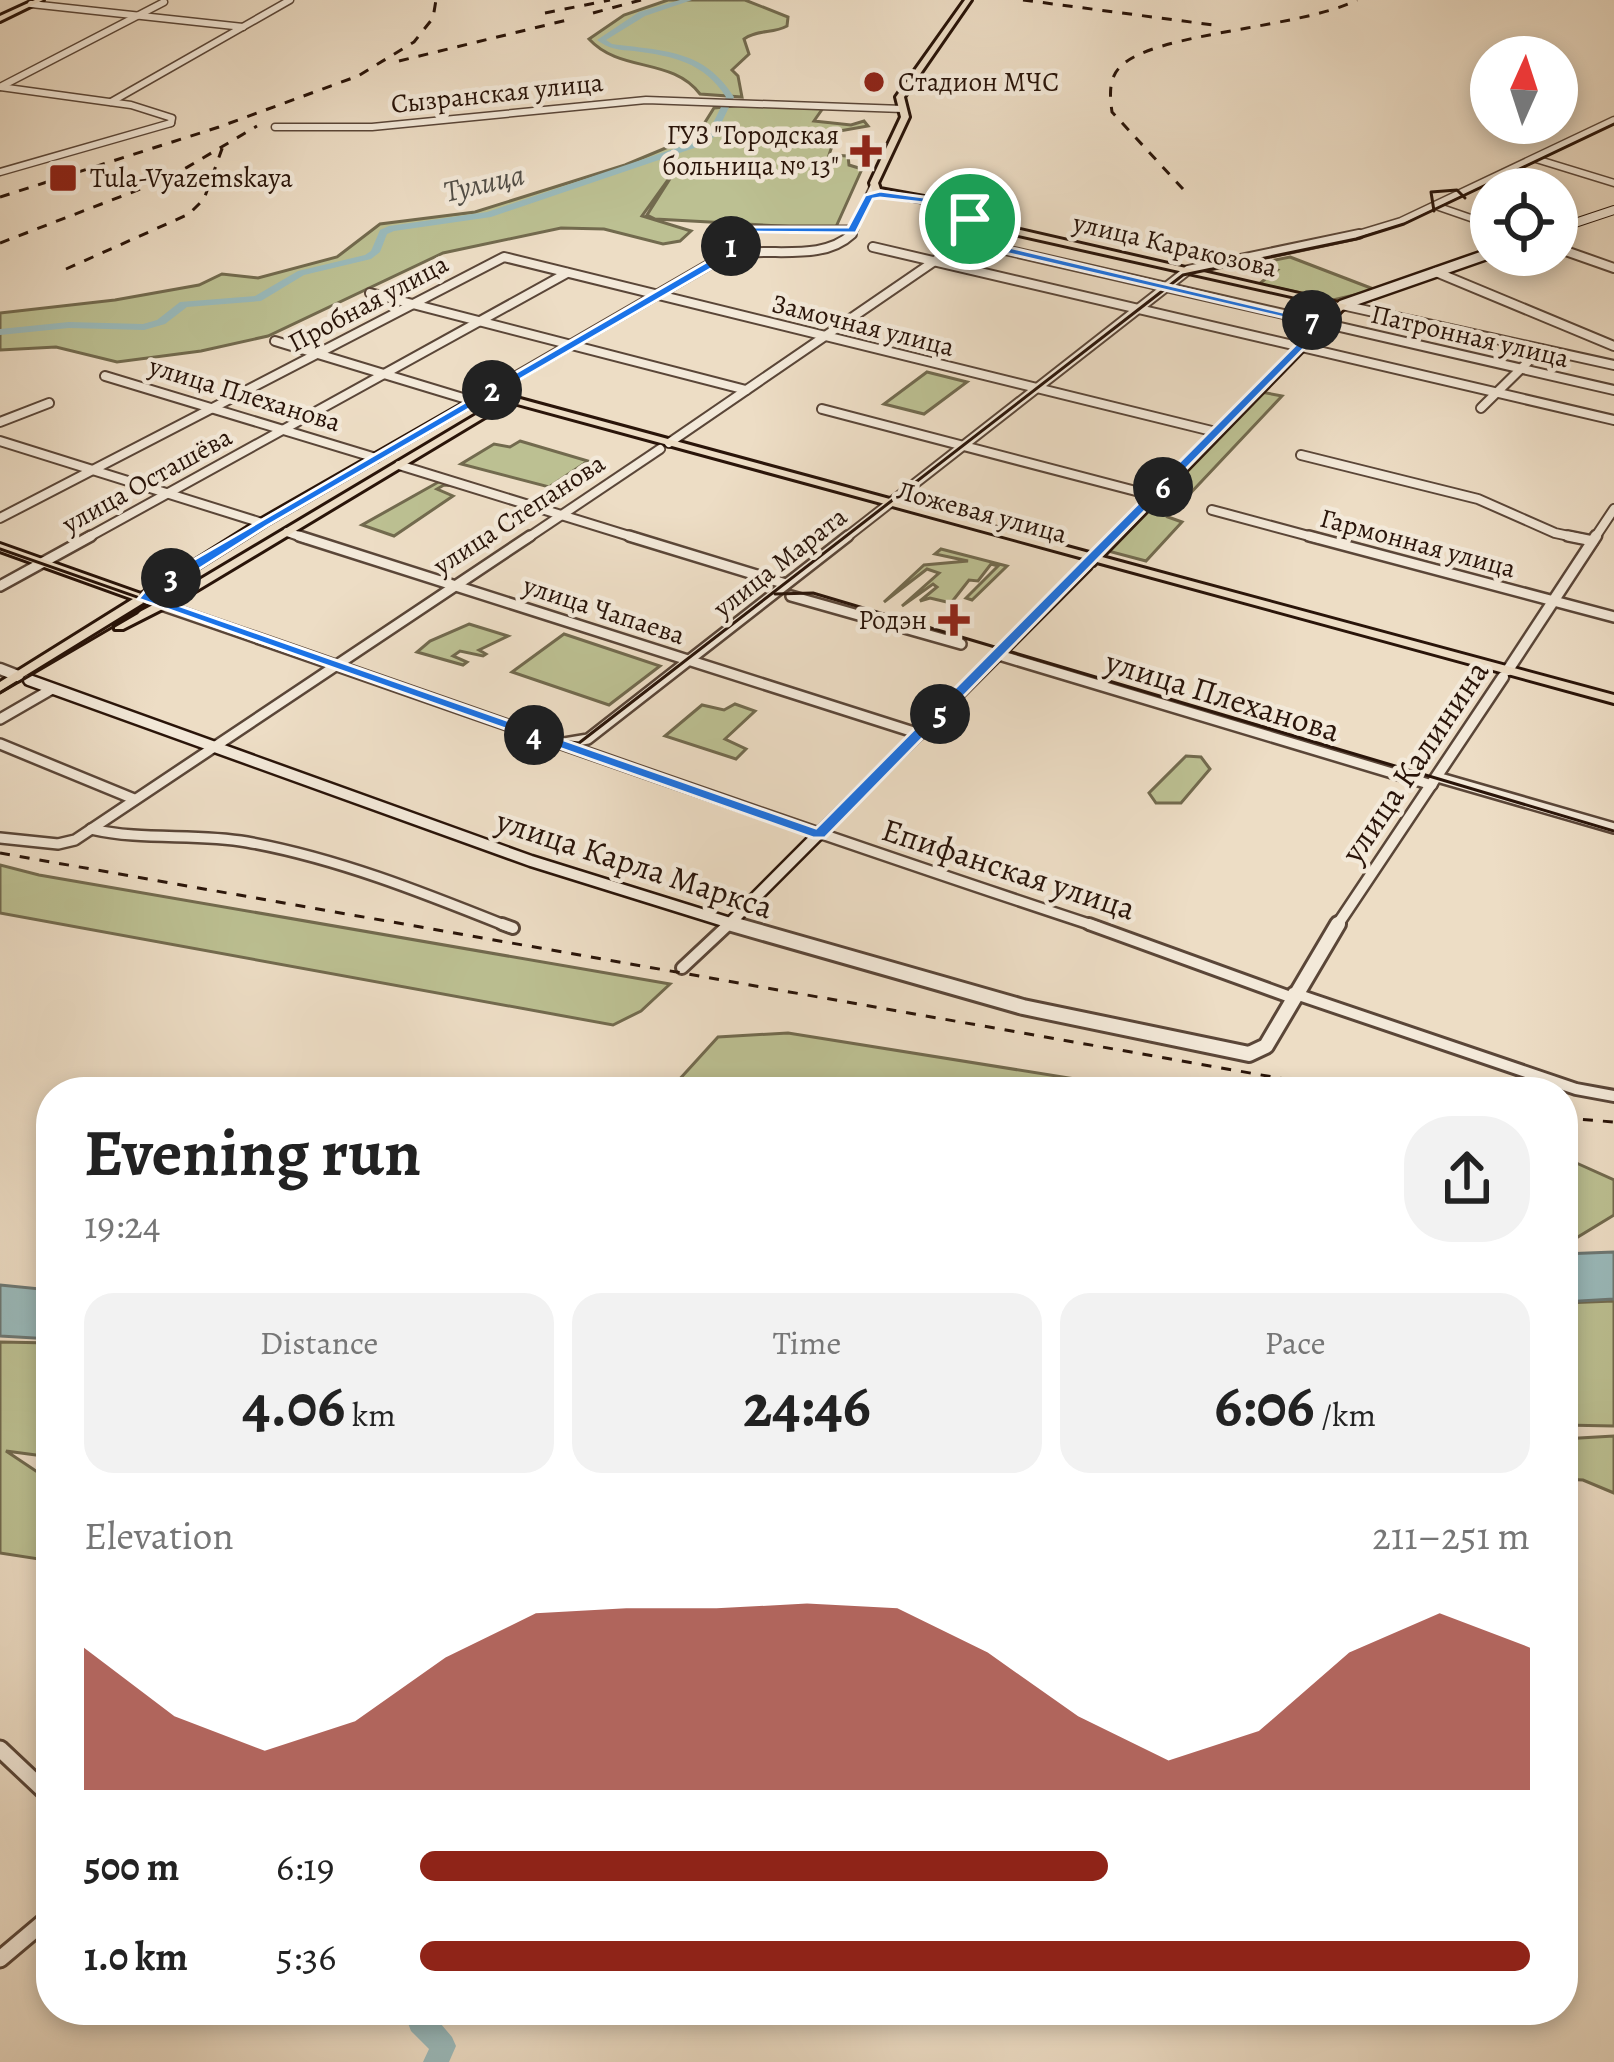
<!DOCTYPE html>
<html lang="en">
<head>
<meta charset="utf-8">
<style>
	:root { --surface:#fff; --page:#f2f2f2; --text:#222; --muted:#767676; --accent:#8f2418 }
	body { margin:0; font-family:Alegreya,serif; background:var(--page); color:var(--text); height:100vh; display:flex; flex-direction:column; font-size:45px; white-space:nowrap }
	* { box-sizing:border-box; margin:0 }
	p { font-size:39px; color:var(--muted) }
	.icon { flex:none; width:66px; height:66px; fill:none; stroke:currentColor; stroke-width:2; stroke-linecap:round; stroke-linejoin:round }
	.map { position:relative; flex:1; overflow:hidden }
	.drawer { position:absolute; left:36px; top:1077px; width:1542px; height:948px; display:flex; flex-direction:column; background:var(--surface); border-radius:48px; box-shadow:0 6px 18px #0003 }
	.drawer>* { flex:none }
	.needle { width:78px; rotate:3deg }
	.tools { position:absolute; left:1470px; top:36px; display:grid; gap:24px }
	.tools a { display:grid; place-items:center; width:108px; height:108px; border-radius:50%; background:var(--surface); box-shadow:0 6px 18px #0003; font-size:60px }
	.pin { position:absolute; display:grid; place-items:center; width:102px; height:102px; color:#fff; margin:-51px; border:6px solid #fff; border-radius:50%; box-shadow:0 3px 12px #0007 }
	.km { position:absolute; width:60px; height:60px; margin:-30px; border-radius:50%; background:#222; color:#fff; font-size:33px; line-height:60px; text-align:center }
	.round { display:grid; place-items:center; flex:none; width:126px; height:126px; border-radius:48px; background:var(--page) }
	.headline { display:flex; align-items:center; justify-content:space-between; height:204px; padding:0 48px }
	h1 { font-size:66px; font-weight:600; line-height:90px }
	.figures { display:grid; grid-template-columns:repeat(3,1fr); gap:18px; height:204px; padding:12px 48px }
	.figures div { display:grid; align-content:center; border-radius:30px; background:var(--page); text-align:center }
	.figures b { font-size:60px; font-weight:600 }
	.figures small { font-size:33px; font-weight:400 }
	.figures p { font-size:33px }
	.chart { height:336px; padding:24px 48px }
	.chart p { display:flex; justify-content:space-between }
	.chart svg { width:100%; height:216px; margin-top:12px; fill:var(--accent); opacity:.7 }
	ul { padding:0 48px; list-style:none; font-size:39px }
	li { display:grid; grid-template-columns:192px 144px 1fr; align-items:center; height:90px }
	li i { height:30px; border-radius:15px; background:var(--accent) }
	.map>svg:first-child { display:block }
	.green { fill:#bcc092; stroke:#726a4e; stroke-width:3 }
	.water { fill:#9ababb; stroke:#6d7874; stroke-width:3 }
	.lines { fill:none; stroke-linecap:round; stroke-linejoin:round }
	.river { fill:#9ababb; fill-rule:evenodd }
	.minor-far4-casing { stroke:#5a4638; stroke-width:9 }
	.minor-far3-casing { stroke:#5a4638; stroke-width:12 }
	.minor-far2-casing { stroke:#5a4638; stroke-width:14 }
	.minor-far1-casing { stroke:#5a4638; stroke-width:16 }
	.minor-casing { stroke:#5a4638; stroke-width:21 }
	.tertiary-far3-casing { stroke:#5a4638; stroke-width:9 }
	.tertiary-far2-casing { stroke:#5a4638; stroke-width:12 }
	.tertiary-far1-casing { stroke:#5a4638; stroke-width:15 }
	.tertiary-casing { stroke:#5a4638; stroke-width:20 }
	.secondary-far2-casing { stroke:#291409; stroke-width:10 }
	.secondary-far1-casing { stroke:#291409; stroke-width:14 }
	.secondary-casing { stroke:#291409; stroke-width:15 }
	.primary-casing { stroke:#291409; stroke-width:6 }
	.minor-far4 { stroke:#f3e9d9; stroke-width:6 }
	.minor-far3 { stroke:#f3e9d9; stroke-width:8 }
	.minor-far2 { stroke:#f3e9d9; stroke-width:9 }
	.minor-far1 { stroke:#f3e9d9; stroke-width:10 }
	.minor { stroke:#f3e9d9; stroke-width:15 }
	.tertiary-far3 { stroke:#f3e9d9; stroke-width:6 }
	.tertiary-far2 { stroke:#f3e9d9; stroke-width:8 }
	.tertiary-far1 { stroke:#f3e9d9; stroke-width:10 }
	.tertiary { stroke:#f3e9d9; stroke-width:14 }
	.secondary-far2 { stroke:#f3e9d9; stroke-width:8 }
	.secondary-far1 { stroke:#f3e9d9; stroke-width:9 }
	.secondary { stroke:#f3e9d9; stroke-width:10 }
	.primary { fill:#edddc5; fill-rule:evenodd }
	.tram { stroke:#291409; stroke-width:3 }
	.rail { stroke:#291409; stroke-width:3; stroke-dasharray:10 10; stroke-linecap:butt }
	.route { fill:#1a73e8; stroke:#fff; stroke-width:3; fill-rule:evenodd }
	.poi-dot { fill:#8f2418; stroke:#f3e9d9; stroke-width:4.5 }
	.labels { text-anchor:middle; stroke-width:9; stroke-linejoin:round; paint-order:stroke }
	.far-poi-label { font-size:27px; fill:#291409; stroke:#f3e9d9; text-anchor:start }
	.far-street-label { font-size:27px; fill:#291409; stroke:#f3e9d9 }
	.far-water-label { font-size:30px; font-style:italic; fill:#514e47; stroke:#f3e9d9 }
	.street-label { font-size:33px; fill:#291409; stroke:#f3e9d9 }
</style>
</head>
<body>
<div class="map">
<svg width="1614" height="2062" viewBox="0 0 1614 2062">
	<rect width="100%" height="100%" fill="#edddc5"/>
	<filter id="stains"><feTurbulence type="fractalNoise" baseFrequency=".00167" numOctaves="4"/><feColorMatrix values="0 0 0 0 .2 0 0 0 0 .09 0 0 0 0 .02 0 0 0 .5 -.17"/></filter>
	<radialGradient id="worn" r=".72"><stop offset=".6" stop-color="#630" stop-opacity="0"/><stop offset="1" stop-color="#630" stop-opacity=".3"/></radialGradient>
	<g class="green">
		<path d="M668,0H745L788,17L787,26C773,34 758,29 744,39L749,54L732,70L738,76L742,97L700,94C672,57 620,73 589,39L624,15Z"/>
		<path d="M754,104L823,108L814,121L851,125L864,121L868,126L811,136L833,143L829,155L848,156L849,165L862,169L835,229L655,219L647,215L680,163L642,216L691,231L680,241L663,244L604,229L561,228L443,253L268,336L201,351L117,362L56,347L0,350V313L115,300L199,285L222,274L258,278L337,257L380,224L475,212L625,165L697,135L714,108Z"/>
		<path d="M1290,257L1376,290L1333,300L1259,284L1277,270L1250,265Z"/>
		<path d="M927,372L967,382L924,414L884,404Z"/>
		<path d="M1261,392L1282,396L1168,517L1182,522L1146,561L1108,551Z"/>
		<path d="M520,441L588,461L549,487L461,464L494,444L510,447Z"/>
		<path d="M442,480L467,487L444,485L437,489L453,496L394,536L362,525Z"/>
		<path d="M941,549L1007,566L972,600L966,598L998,566L991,564L978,581L969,580L951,603L930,598L920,601L937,587L933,584L902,606L939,573L927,569L884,602L924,565L968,561L935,554Z"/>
		<path d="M469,624L508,636L479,650L486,654L483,656L460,651L453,656L467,662L463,665L417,652L430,641Z"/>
		<path d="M564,634L660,666L609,705L512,672Z"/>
		<path d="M735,704L755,711L725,739L746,749L736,759L665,736L702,705L724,710Z"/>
		<path d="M1186,756L1201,757L1210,769L1181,803H1156L1149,793Z"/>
		<path d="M0,865L39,875L670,984L641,1011L613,1025L0,913Z"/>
		<path d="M788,1033L1156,1092H686L677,1082L718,1037Z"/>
		<path d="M1563,1157L1614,1180V1215L1563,1246Z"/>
		<path d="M1614,1301V1426L1563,1425V1303Z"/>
		<path d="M0,1342L51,1343V1457L6,1451L51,1481V1554L45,1560L0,1553Z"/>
		<path d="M1614,1436V1493L1583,1480L1563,1479V1439Z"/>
	</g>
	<g class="water">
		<path d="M1614,1252V1299L1563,1302V1254Z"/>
		<path d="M0,1285L51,1290V1339L0,1336Z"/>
	</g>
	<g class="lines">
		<g class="river">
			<path d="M680,0H692L645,16L606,40L612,44C663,51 704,49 734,97L715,136L703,145L491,217L394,231L387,234L380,252L371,259L304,275L261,301L187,307L165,324L144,330L69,328L0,335V329L69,322L143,324L157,320L180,302L255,296L298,271L365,255L371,251L380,230L389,226L487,212L697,141L707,135L726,97C704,62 672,56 634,51C619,50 609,49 597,40L639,12Z"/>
			<path d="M403,2010H429L452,2037L456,2046L449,2062H423L429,2049L411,2031Z"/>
		</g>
		<defs>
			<g id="minor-far4">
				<path d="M31,4L243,27"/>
				<path d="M0,87L164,2"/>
				<path d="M111,102L290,0"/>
				<path d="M275,127H372L646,100L903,109"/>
				<path d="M1536,159L1614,183"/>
				<path d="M1439,207L1491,225"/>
				<path d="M1348,237L1401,221L1614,120"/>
			</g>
			<g id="minor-far3">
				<path d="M966,241L1614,390"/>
				<path d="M873,247L1614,420"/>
				<path d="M1557,248L1614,268"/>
				<path d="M1436,272L1614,346"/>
				<path d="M370,293L746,390"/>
				<path d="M1342,305L1614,365"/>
				<path d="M275,341L473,401"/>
				<path d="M105,376L376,458"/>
				<path d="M1481,408L1541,349"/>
				<path d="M822,409L1155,496"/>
				<path d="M0,422L49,403"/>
				<path d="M0,441L262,523"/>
				<path d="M1301,455L1478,499L1555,533L1583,539"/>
				<path d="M399,465L639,539"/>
				<path d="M1212,510L1320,539"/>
				<path d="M0,518L504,257L1216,432"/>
				<path d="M287,532L308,539"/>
				<path d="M85,539L567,273"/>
				<path d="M526,539L660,449"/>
				<path d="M844,539L1188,270L1359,234"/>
			</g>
			<g id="minor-far2">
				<path d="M299,536L920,734"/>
				<path d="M629,536L786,584"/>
				<path d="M1309,536L1614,617"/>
				<path d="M1568,536L1593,541"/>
				<path d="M0,586L91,536"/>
				<path d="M791,596L961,644"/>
				<path d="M161,605C474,712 784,824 1098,927"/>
				<path d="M999,655L1432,785"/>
				<path d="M0,719L52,689"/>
				<path d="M564,743L588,739L848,536"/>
				<path d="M0,744L134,799"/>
				<path d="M1437,777L1614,828"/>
				<path d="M91,829C143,841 195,833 247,842C337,858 424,893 509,927"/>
				<path d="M0,838L58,844L75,840L530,536"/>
				<path d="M726,927L730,923"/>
			</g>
			<g id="minor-far1">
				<path d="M502,924L513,928"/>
				<path d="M1089,924L1293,998"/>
				<path d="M682,968L729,924"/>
				<path d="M1293,993L1576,1089L1614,1096"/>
			</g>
			<g id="minor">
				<path d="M0,1749L51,1797"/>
				<path d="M0,1959L51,1916"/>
			</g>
			<g id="tertiary-far3">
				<path d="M0,87L131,105L172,118L171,123"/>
				<path d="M0,172L171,123"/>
				<path d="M737,237L742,229H855"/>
				<path d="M849,237L873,187"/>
				<path d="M970,237L987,225"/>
			</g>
			<g id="tertiary-far2">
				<path d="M726,256C766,245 820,264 852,234"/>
				<path d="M487,393L724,256L739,234"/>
				<path d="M669,443L974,234"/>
				<path d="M1594,539L1614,509"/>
			</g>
			<g id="tertiary-far1">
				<path d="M0,669L18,676"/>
				<path d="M1508,670L1596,536"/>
				<path d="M730,923L742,927"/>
				<path d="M1336,927L1503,677"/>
			</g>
			<path id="tertiary" d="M732,924L1023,1007L1249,1054L1266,1046L1338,924"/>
			<path id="secondary-far2" d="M1557,229L1614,210"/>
			<path id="secondary-far1" d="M1342,305L1491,253"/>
			<path id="secondary" d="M29,680L531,861L730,923L1087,565"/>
			<g id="primary">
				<path d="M35,0H43L0,21V16Z"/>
				<path d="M965,0H971L904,97L909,117L878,183L880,189L935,199L990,223L1347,305L1102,557L1614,695V703L1097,562L1094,565H1086L1084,563L1087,559L488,396L266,525L151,598L156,600L157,603L176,594L496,403L505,405L184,598L123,629H115V625L153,605L143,603L0,691V682L133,599L0,551V544L141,594L258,521L487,390L1093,554L1336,306L987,228L930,203L873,193L870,183L901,117L896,97Z"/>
			</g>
		</defs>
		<use href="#minor-far4" class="minor-far4-casing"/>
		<use href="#minor-far3" class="minor-far3-casing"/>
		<use href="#minor-far2" class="minor-far2-casing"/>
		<use href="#minor-far1" class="minor-far1-casing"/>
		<use href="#minor" class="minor-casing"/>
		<use href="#tertiary-far3" class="tertiary-far3-casing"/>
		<use href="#tertiary-far2" class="tertiary-far2-casing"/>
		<use href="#tertiary-far1" class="tertiary-far1-casing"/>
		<use href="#tertiary" class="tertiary-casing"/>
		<use href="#secondary-far2" class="secondary-far2-casing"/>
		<use href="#secondary-far1" class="secondary-far1-casing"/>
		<use href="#secondary" class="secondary-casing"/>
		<use href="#primary" class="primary-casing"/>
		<use href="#minor-far4" class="minor-far4"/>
		<use href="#minor-far3" class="minor-far3"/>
		<use href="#minor-far2" class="minor-far2"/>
		<use href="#minor-far1" class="minor-far1"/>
		<use href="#minor" class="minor"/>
		<use href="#tertiary-far3" class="tertiary-far3"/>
		<use href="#tertiary-far2" class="tertiary-far2"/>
		<use href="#tertiary-far1" class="tertiary-far1"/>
		<use href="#tertiary" class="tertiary"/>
		<use href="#secondary-far2" class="secondary-far2"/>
		<use href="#secondary-far1" class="secondary-far1"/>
		<use href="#secondary" class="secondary"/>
		<use href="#primary" class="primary"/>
		<g class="tram">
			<path d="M1434,211L1431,192L1457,190L1465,198"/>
			<path d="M0,549L542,739L579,743L1183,275L1356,239L1404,224L1614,124"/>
			<path d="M775,594L813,593L1614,831"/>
			<path d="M0,693L137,613L145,604L141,595"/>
		</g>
		<g class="rail">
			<path d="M1023,0L1221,26"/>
			<path d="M545,13L610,0"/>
			<path d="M593,13L641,0"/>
			<path d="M399,61L567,20"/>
			<path d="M1183,189L1112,112C1110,97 1108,79 1120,67C1153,32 1299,29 1357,0"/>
			<path d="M0,197L219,127L358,76L414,42L433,18L436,0"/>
			<path d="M0,243L169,178L257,126"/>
			<path d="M66,269L189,214L204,199L223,146"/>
			<path d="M0,853L1358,1092"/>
			<path d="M1563,1118L1614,1122"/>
		</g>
	</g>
	<path class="route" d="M880,191L931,198L991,223L975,239L1329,323L825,838H813L138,599L150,585L720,254L737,227H848L865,195ZM880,198L924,203L979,226L962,243L1315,325L816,828L155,597L267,526L728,259L744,232L856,233L873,199Z"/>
	<g class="poi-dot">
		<circle cx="874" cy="82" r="12"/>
		<path d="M860 133h12v12h12v12h-12v12h-12v-12h-12v-12h12z"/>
		<rect x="48" y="163" width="30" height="30" rx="6"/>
		<path d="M948 602h12v12h12v12h-12v12h-12v-12h-12v-12h12z"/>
	</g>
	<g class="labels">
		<g class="far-poi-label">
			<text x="898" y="91">Стадион МЧС</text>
			<text x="839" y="144" text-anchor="end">ГУЗ "Городская<tspan x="839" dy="31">больница № 13"</tspan></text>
			<text x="90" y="187">Tula-Vyazemskaya</text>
			<text x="927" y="629" text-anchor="end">Родэн</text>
		</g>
		<g class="far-street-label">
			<text transform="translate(497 93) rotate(-6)" y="9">Сызранская улица</text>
			<text transform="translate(1175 245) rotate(13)" y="9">улица Каракозова</text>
			<text transform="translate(368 303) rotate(-28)" y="9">Пробная улица</text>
			<text transform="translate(863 325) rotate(14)" y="9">Замочная улица</text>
			<text transform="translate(1470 336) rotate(13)" y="9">Патронная улица</text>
			<text transform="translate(245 394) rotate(17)" y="9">улица Плеханова</text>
			<text transform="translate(147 480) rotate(-29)" y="9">улица Осташёва</text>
			<text transform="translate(982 512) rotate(15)" y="9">Ложевая улица</text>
			<text transform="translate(519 514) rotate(-33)" y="9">улица Степанова</text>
			<text transform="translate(1418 543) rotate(15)" y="9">Гармонная улица</text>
			<text transform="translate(780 562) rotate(-38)" y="9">улица Марата</text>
			<text transform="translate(604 610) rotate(18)" y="9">улица Чапаева</text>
		</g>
		<g class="far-water-label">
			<text transform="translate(484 183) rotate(-13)" y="10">Тулица</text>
		</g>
		<g class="street-label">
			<text transform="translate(1223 695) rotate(17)" y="12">улица Плеханова</text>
			<text transform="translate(1414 761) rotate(-56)" y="12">улица Калинина</text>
			<text transform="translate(635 863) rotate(18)" y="12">улица Карла Маркса</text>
			<text transform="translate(1009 868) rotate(18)" y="12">Епифанская улица</text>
		</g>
	</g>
	<rect width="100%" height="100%" filter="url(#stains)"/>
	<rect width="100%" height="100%" fill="url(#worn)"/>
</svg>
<div class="tools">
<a><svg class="needle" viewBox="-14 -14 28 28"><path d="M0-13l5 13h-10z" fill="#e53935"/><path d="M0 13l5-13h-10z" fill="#767676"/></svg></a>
<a><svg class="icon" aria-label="locate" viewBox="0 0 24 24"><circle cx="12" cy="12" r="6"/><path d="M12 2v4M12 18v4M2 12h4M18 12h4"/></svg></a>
</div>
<div class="pin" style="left:970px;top:219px;background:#1e9e55"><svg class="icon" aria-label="arrive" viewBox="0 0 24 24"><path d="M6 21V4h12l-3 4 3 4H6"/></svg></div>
<b class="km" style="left:731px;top:246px">1</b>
<b class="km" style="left:492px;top:390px">2</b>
<b class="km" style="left:171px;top:578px">3</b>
<b class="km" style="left:534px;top:735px">4</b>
<b class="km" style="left:940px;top:714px">5</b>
<b class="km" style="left:1163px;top:487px">6</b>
<b class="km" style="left:1312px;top:320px">7</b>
<section class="drawer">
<div class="headline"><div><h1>Evening run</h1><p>19:24</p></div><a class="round"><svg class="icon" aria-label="share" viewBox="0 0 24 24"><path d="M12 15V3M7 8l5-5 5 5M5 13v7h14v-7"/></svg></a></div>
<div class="figures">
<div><p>Distance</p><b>4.06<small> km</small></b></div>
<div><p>Time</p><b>24:46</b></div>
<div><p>Pace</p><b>6:06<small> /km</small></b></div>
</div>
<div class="chart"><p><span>Elevation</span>211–251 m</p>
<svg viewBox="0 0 160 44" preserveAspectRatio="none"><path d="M0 44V15L10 29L20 36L30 30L40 17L50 8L60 7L70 7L80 6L90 7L100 16L110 29L120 38L130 32L140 16L150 8L160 15V44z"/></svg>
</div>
<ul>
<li><b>500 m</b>6:19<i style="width:62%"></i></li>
<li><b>1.0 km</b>5:36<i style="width:100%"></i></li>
</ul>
</section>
</div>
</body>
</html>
